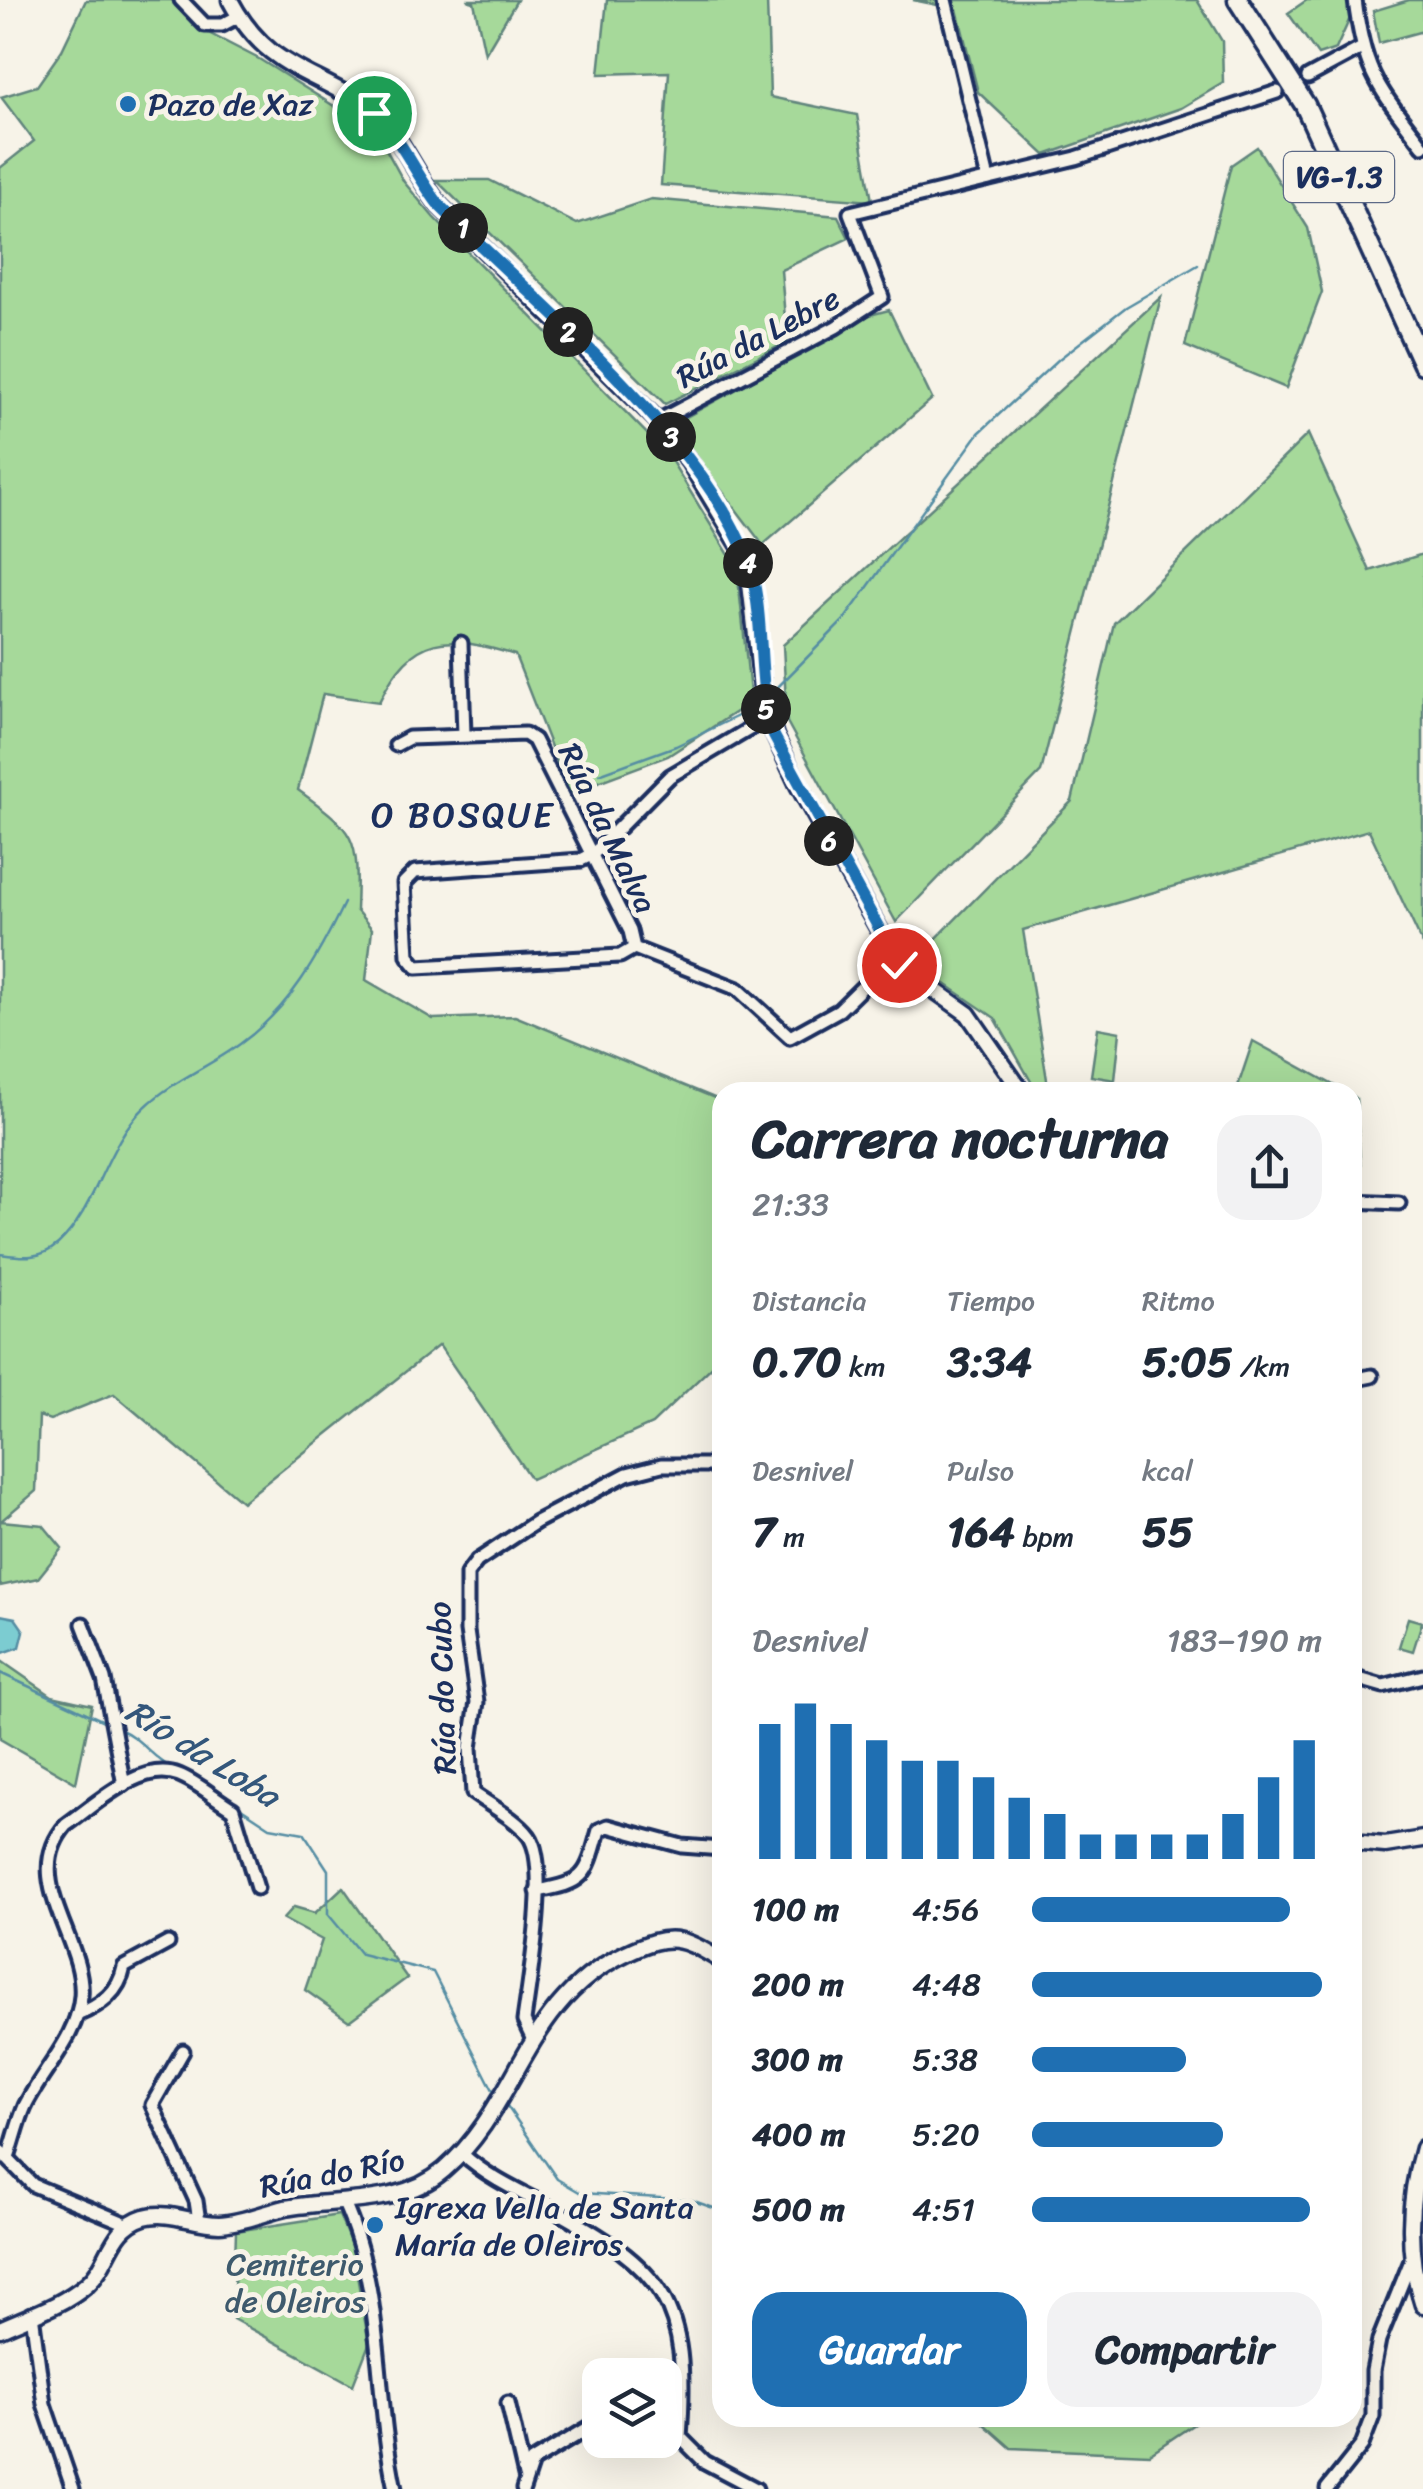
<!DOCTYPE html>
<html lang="es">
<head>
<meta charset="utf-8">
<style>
	:root { --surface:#fff; --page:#f2f2f3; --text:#1f2937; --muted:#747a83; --accent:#1f6fb2 }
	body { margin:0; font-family:Sriracha,sans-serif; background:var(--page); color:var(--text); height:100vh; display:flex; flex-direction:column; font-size:38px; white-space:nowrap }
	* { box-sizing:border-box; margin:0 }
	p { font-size:32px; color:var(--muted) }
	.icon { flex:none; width:55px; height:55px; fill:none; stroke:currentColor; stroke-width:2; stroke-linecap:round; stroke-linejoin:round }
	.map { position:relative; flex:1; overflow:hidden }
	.sheet { position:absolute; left:712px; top:1082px; width:650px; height:1345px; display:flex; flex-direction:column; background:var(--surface); border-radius:30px; box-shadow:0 10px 40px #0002 }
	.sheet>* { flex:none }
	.buttons { position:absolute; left:582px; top:2358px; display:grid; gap:20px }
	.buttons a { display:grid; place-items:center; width:100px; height:100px; border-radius:20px; background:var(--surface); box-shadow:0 10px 40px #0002; font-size:50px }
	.pin { position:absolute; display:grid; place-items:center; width:85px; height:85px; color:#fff; margin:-42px; border:5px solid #fff; border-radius:50%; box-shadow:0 2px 10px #0007 }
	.km { position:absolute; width:50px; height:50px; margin:-25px; border-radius:50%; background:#222; color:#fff; font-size:28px; line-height:50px; text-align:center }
	.round { display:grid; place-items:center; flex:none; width:105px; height:105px; border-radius:30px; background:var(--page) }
	.overview { display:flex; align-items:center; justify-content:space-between; height:170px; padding:0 40px }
	h1 { font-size:55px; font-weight:700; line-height:75px }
	.figures { display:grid; grid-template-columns:repeat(3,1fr); gap:15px; height:170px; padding:10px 40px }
	.figures div { display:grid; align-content:center }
	.figures b { font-size:42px; font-weight:700 }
	.figures small { font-size:28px; font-weight:400 }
	.figures p { font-size:28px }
	.chart { height:280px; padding:20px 40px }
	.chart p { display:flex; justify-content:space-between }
	.chart svg { width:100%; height:180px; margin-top:10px; stroke:var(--accent); stroke-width:6 }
	.primary-button { display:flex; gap:20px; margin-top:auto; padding:20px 40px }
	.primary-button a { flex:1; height:115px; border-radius:30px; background:var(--accent); color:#fff; font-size:40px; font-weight:700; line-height:115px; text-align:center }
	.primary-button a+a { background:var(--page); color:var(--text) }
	ul { padding:0 40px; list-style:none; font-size:32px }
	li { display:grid; grid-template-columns:160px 120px 1fr; align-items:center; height:75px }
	li i { height:25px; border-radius:12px; background:var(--accent) }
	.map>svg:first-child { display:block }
	.green { fill:#a6d99a; stroke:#60847c; stroke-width:2.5 }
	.water { fill:#7bccd1; stroke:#558da3; stroke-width:2.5 }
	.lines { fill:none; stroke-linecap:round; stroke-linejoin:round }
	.stream { stroke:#558da3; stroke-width:2.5 }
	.minor-casing { stroke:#1b2f5e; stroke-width:19 }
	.tertiary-casing { stroke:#1b2f5e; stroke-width:21 }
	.trunk-casing { stroke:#1b2f5e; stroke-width:25 }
	.minor { stroke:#f7f3e8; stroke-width:11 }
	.tertiary { stroke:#f7f3e8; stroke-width:14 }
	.trunk { stroke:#f7f3e8; stroke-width:18 }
	.route-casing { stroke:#fff; stroke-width:20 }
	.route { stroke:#1f6fb2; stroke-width:12 }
	.poi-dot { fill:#1f6fb2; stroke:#f7f3e8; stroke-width:4 }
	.labels { text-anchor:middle; stroke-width:10; stroke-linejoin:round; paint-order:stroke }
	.shield { fill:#f7f3e8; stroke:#5d6a87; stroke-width:2.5 }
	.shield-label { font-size:30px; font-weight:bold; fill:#1b2f5e }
	.poi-label { font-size:32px; fill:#1b2f5e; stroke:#f7f3e8; text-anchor:start }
	.street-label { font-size:32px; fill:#1b2f5e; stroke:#f7f3e8 }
	.park-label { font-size:32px; fill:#3e5a6d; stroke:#f7f3e8 }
	.neighbourhood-label { font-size:35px; letter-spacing:2.5px; fill:#1b2f5e; stroke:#f7f3e8 }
	.water-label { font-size:35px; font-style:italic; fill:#33567b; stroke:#f7f3e8 }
</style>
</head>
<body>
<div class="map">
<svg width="1423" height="2489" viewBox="0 0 1423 2489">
	<rect width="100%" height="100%" fill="#f7f3e8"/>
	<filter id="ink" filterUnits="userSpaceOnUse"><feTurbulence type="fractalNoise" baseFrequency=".01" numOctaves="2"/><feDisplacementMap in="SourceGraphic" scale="20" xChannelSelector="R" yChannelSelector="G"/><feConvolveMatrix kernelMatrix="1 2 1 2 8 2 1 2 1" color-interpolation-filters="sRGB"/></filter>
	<g filter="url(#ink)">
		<g class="green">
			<path d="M86,0H172L195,26L259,59L377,133L404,182L434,218L668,455L737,568L751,702L668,756L569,793L515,655C447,634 413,632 379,702L323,694L298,790C356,832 359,836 356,910L372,929L366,980L433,1019L515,1016L722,1101V1357L652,1424L531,1479L439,1345L242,1502L114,1394L50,1420L39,1416L36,1491L1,1521L43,1525L62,1548L38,1578L0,1586V168L34,141L1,97L37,86L62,50Z"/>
			<path d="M467,0H517L485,54L474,2Z"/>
			<path d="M607,0H767L770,97L857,115L872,201L661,185L669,72L599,74Z"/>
			<path d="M913,0H1197L1222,41L1223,83L1181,108L1045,155L978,92L957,9Z"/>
			<path d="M1307,0H1349L1351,16L1336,49L1318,55L1288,13Z"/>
			<path d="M1409,0H1423V31L1379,43L1373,11Z"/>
			<path d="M1257,147L1308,228L1322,292L1286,388L1185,346L1231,165Z"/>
			<path d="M436,180H489L577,224L651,199L838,216L849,238L781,270L787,342L665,404Z"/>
			<path d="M1161,297L1041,772L896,922L787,722L783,645Z"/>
			<path d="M889,310L932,399L763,545L672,425L870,315Z"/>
			<path d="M1308,434L1370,571L1423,554V945L1369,830L1023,930L1049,1092H1037L995,1018L913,962L1072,801L1114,623Z"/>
			<path d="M1098,1028L1120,1032L1115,1080L1091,1076Z"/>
			<path d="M1253,1041L1346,1092H1236Z"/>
			<path d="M1353,1096L1356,1098L1362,1192H1353Z"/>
			<path d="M1408,1618L1422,1622L1413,1651L1399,1647Z"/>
			<path d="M0,1660L52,1696L92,1705L76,1783L0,1739Z"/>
			<path d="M343,1887L407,1978L349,2021L305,1990L322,1940L283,1919L294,1907L315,1913Z"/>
			<path d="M339,2215L352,2247L369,2344L353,2385L233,2319L236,2231Z"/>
			<path d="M977,2418H1203L1149,2454L1011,2448Z"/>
		</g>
		<path class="water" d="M0,1615L15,1618L24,1631L20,1647L0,1654Z"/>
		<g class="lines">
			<g class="stream">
				<path d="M773,692L844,620L979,433L1059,359L1126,307L1198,265"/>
				<path d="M599,774L676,746L744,713"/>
				<path d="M0,1254C22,1257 40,1260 58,1244C97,1208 105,1145 144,1108C173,1080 209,1067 240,1044C290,1008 318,957 344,903"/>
				<path d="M0,1673L108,1723"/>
				<path d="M119,1729C141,1738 151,1757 172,1768"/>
				<path d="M235,1804L270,1827L304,1833L328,1870V1914L361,1954L433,1972L495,2094"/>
				<path d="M505,2103L557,2179L581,2193L691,2200L722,2211"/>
			</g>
			<defs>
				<g id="minor">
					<path d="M181,0L205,25H222L239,16"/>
					<path d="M945,0L988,179"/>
					<path d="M1355,0C1364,75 1379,88 1423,146"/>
					<path d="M1308,77L1360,49"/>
					<path d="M658,421L836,327L882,297L850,213L1076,158L1277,92"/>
					<path d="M461,643L464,735"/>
					<path d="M396,745L409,738L525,734L534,740L630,931L634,948L738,989L790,1037L839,1010L893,957"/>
					<path d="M634,948L620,956L417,967L408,956L404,883L415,872L581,860L593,854L670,776L768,718"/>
					<path d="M1352,1201L1399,1203"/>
					<path d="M1352,1380L1372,1376"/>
					<path d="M83,1624L104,1679L124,1785"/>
					<path d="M1352,1677L1383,1686L1423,1676"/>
					<path d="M537,1891C586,1882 586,1877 599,1830L608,1826L682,1846L722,1849"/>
					<path d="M77,2015C101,2005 119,1993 124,1967L168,1943"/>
					<path d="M532,2038L524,2021C529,1983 550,1865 529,1836C516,1819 491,1806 473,1793L470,1748L477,1702L467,1631V1574L477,1561L536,1522L627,1474L662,1465H722"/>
					<path d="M183,2051L152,2105L196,2201L199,2221"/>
					<path d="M0,2151L33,2185L127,2224"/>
					<path d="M462,2154C487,2177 518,2191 547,2206C666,2270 690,2302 680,2437L705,2462L756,2489"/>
					<path d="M8,2158C14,2141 18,2122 25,2106C42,2071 78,2036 81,1996C86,1940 19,1879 66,1825C95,1805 141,1760 179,1775C197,1782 216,1799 233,1809L257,1888"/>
					<path d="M343,2201C385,2292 374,2392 395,2489"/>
					<path d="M32,2314L44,2404L73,2489"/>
					<path d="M508,2403L525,2476"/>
					<path d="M665,2430L680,2437"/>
					<path d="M523,2489L532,2462L600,2421"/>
					<path d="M1327,2489L1362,2445L1373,2416V2371L1379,2340L1412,2258"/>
				</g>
				<g id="tertiary">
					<path d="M230,0C270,76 322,69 379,117C403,139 418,179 440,206L658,421L690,463L747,558L763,696L775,736L798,785L899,965L968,1014L1022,1092"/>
					<path d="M1352,1842L1385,1845L1423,1839"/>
					<path d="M1423,2148C1408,2199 1406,2254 1423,2305"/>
					<path d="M0,2329C29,2316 63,2305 87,2284C111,2263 109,2228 144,2217C169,2210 194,2224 219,2224C241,2223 264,2213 285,2208C338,2198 401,2207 444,2170C520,2104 523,2002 626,1953C670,1932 681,1936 722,1961"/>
				</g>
				<path id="trunk" d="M1238,0L1305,105L1423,364"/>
			</defs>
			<use href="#minor" class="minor-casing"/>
			<use href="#tertiary" class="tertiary-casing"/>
			<use href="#trunk" class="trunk-casing"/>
			<use href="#minor" class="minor"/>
			<use href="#tertiary" class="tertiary"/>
			<use href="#trunk" class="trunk"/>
		</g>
	</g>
	<g class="lines" filter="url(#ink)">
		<defs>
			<path id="route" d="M374,113C402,138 416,176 440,206C534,300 698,433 746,556C768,613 754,678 774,736L899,965"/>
		</defs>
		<use href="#route" class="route-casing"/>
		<use href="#route" class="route"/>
	</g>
	<g class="poi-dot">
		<circle cx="128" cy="104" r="10"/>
		<circle cx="375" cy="2225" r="10"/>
	</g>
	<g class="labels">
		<rect class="shield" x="1284" y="152" width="110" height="50" rx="8"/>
		<g class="shield-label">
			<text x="1339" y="187">VG-1.3</text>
		</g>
		<g class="poi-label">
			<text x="148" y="115">Pazo de Xaz</text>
			<text x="395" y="2218">Igrexa Vella de Santa<tspan x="395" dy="37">María de Oleiros</tspan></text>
		</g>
		<g class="street-label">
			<text transform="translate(758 337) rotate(-28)" y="11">Rúa da Lebre</text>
			<text transform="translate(608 828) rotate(64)" y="11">Rúa da Malva</text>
			<text transform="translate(442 1688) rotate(-92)" y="11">Rúa do Cubo</text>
			<text transform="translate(332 2173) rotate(-11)" y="11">Rúa do Río</text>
		</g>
		<g class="park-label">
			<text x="295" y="2275">Cemiterio<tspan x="295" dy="37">de Oleiros</tspan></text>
		</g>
		<g class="neighbourhood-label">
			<text x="463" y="827">O BOSQUE</text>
		</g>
		<g class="water-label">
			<text transform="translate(203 1753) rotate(32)" y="12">Río da Loba</text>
		</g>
	</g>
</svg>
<div class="buttons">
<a><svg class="icon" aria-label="layers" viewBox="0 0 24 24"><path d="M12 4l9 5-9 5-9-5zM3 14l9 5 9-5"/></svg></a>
</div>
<div class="pin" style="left:374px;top:113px;background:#1e9e55"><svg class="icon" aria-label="arrive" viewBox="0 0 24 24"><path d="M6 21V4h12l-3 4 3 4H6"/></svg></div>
<div class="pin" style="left:899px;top:965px;background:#d93025"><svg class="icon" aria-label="check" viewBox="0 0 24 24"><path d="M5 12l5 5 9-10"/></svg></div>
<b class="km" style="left:463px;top:228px">1</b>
<b class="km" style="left:568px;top:332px">2</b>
<b class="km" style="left:671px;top:437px">3</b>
<b class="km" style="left:748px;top:563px">4</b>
<b class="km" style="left:766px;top:709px">5</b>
<b class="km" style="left:829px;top:841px">6</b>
<section class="sheet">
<div class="overview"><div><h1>Carrera nocturna</h1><p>21:33</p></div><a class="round"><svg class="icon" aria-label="share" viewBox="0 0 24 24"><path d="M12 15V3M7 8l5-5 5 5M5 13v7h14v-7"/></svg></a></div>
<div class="figures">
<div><p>Distancia</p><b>0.70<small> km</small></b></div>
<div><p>Tiempo</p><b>3:34</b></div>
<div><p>Ritmo</p><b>5:05<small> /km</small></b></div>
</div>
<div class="figures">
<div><p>Desnivel</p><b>7<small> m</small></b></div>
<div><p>Pulso</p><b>164<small> bpm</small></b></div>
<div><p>kcal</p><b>55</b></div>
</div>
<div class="chart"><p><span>Desnivel</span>183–190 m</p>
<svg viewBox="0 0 160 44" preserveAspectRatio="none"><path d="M5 44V11M15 44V6M25 44V11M35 44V15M45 44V20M55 44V20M65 44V24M75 44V29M85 44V33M95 44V38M105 44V38M115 44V38M125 44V38M135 44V33M145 44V24M155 44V15"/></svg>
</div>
<ul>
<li><b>100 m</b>4:56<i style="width:89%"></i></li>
<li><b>200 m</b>4:48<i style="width:100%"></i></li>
<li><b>300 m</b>5:38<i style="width:53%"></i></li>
<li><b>400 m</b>5:20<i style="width:66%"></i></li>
<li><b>500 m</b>4:51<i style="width:96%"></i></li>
</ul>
<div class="primary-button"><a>Guardar</a><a>Compartir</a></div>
</section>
</div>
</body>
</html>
